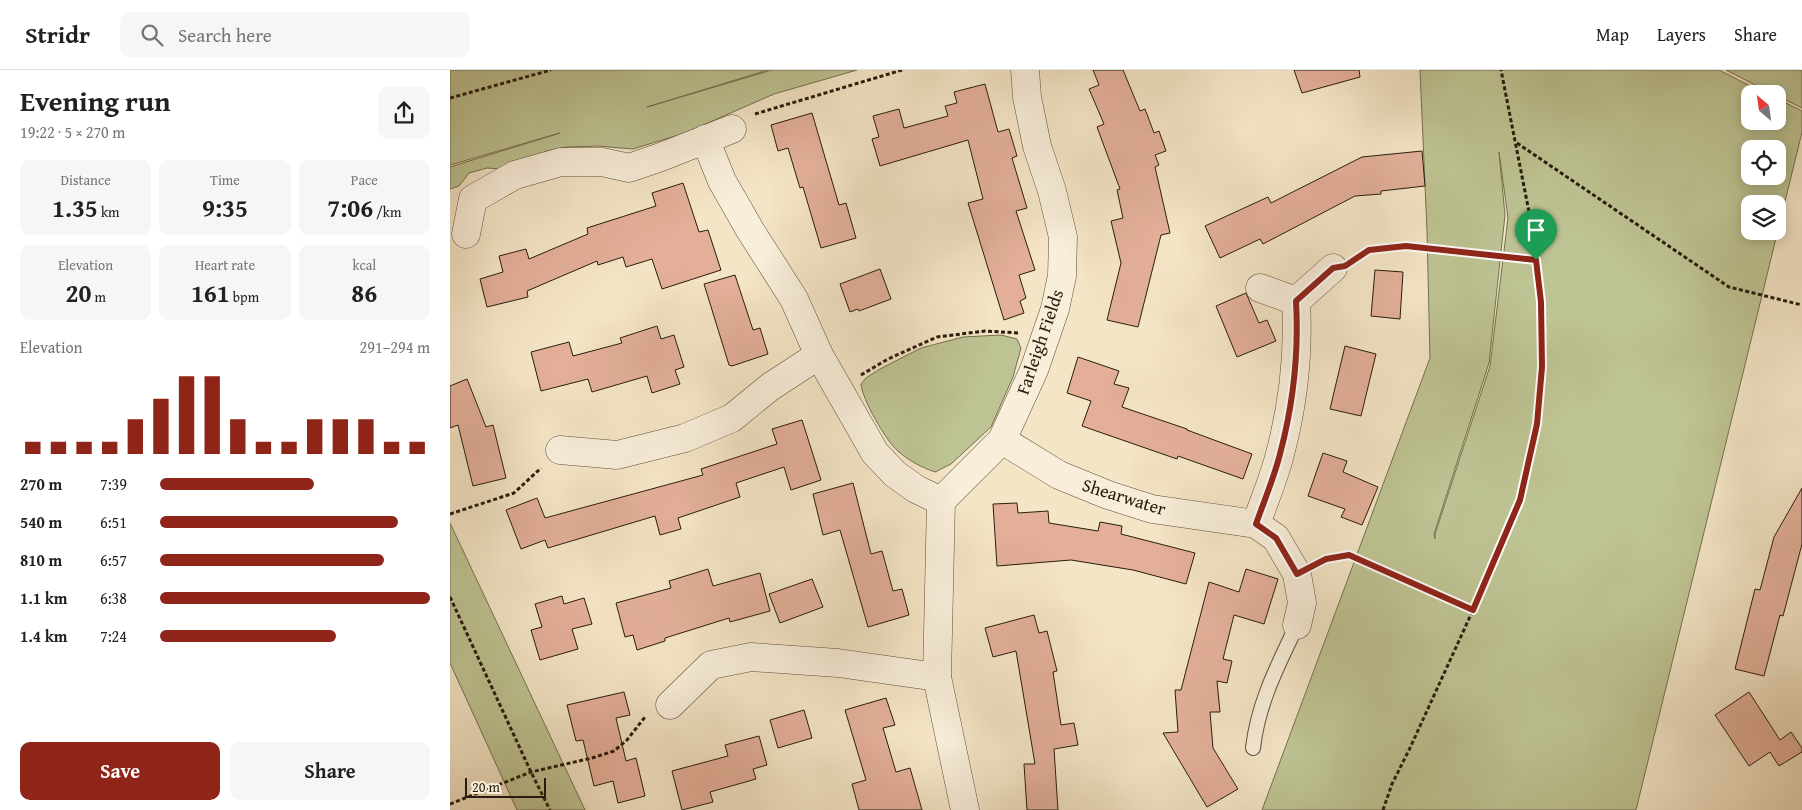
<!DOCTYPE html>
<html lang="en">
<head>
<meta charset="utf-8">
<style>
	:root { --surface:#fff; --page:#f6f6f6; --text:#202124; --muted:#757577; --line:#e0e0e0; --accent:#8f2418 }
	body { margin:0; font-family:"Gentium Book Plus",serif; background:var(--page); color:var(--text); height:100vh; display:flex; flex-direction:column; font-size:19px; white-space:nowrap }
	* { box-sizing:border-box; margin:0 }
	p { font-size:16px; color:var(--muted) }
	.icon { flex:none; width:28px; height:28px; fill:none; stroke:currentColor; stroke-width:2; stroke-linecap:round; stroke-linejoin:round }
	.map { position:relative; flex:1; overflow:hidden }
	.side { display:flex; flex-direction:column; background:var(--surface); width:450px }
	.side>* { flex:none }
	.needle { width:32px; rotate:331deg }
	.fabs { position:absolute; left:1291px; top:15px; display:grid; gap:10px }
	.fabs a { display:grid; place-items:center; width:45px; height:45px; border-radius:10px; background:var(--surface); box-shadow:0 2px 12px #0003; font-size:25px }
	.scale { position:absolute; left:15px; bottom:12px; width:81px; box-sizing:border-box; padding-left:5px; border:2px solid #291c0e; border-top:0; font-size:14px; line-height:18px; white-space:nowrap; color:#291c0e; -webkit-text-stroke:4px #f8eeda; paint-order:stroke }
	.pin { position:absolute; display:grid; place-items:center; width:42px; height:42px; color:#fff; margin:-51px -21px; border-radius:50% 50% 50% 0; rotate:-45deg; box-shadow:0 0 5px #0007 }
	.pin .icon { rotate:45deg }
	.round { display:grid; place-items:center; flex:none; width:52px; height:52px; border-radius:10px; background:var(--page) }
	.overview { display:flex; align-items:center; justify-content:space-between; height:85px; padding:0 20px }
	h1 { font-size:28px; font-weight:700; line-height:38px }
	.figures { display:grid; grid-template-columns:repeat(3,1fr); gap:8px; height:85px; padding:5px 20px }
	.figures div { display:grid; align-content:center; border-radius:10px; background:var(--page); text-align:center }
	.figures b { font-size:25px; font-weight:700 }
	.figures small { font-size:14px; font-weight:400 }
	.figures p { font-size:14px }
	.chart { height:140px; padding:10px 20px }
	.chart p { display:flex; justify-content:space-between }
	.chart svg { width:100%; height:90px; margin-top:5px; stroke:var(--accent); stroke-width:6 }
	.cta { display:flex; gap:10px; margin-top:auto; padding:10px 20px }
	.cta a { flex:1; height:58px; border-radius:10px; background:var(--accent); color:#fff; font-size:20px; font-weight:700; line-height:58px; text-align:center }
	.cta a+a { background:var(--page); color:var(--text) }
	ul { padding:0 20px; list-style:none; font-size:16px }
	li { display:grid; grid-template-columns:80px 60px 1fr; align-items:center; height:38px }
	li i { height:12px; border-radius:6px; background:var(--accent) }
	header { display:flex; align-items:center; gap:30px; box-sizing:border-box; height:70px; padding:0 25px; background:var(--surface); border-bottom:1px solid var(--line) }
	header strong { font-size:24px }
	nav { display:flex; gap:28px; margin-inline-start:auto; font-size:18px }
	.search { width:350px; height:45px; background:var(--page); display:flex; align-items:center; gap:12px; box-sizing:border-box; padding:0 18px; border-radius:10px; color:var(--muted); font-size:19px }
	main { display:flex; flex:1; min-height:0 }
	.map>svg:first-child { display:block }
	.green { fill:#bec393; stroke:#747050; fill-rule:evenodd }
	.building { fill:#e3af99; stroke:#291c0e }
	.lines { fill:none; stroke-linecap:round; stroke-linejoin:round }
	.lane-casing { stroke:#5c4e3c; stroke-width:16 }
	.street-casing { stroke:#5c4e3c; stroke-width:29 }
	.path { stroke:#291c0e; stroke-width:3; stroke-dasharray:4 2.5; stroke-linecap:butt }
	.lane { stroke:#f8eeda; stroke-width:14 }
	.street { stroke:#f8eeda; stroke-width:28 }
	.route-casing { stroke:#fff; stroke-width:10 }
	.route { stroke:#8f2418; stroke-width:6 }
	.labels { text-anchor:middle; stroke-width:5; stroke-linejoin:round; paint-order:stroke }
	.street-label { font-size:18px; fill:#291c0e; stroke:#f8eeda }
</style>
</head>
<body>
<header>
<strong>Stridr</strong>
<div class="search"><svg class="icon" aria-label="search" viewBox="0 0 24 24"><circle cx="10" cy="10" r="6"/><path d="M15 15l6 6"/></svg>Search here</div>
<nav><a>Map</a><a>Layers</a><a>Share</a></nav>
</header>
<main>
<section class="side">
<div class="overview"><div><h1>Evening run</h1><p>19:22 · 5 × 270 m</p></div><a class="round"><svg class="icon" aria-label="share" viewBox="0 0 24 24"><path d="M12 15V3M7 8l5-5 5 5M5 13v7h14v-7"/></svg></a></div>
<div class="figures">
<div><p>Distance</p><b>1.35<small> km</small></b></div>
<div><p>Time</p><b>9:35</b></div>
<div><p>Pace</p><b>7:06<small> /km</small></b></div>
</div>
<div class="figures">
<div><p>Elevation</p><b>20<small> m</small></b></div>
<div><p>Heart rate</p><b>161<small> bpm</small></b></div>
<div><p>kcal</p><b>86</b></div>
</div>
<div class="chart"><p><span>Elevation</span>291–294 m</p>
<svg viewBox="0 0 160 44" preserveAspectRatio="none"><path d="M5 44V38M15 44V38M25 44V38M35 44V38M45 44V27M55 44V17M65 44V6M75 44V6M85 44V27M95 44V38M105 44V38M115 44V27M125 44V27M135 44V27M145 44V38M155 44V38"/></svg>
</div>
<ul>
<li><b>270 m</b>7:39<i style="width:57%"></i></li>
<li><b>540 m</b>6:51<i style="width:88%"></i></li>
<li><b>810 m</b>6:57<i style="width:83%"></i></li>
<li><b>1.1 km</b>6:38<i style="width:100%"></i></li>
<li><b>1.4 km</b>7:24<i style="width:65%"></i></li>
</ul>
<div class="cta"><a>Save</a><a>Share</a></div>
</section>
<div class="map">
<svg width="1352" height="740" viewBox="0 0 1352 740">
	<rect width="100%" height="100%" fill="#f4e5c6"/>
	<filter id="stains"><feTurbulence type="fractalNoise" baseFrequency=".004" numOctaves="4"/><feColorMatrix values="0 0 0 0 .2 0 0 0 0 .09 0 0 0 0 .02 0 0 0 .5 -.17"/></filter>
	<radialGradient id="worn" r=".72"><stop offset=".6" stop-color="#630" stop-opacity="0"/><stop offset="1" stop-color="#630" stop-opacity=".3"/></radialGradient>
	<g class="green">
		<path d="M0,0H318L197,37L322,0H407L324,24L235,63L183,79L148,76L117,77L97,81L50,99L37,98L19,103L9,116L0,119V97L110,63L0,95Z"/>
		<path d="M970,0H1269L1316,24H1300V51H1328V29L1352,41V62L1186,740H812L980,288L977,161ZM1300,79H1328V106H1300ZM1049,82L1058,148L1040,296L985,464V469L984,464L1039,293L1055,145ZM1300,134H1328V161H1300Z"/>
		<path d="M1276,0H1352V38L1328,26V24H1323Z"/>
		<path d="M551,265L567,269L571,278L563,307L541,357L501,394L485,402C471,397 459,391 448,381C436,371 412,329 411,314L416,308L430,299L471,278L513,267Z"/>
		<path d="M0,453L135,740H67L0,593Z"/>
	</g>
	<g class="building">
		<path d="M643,0H673L690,41L695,39L704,63L709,61L716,81L705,85L709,95L705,97L720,163L711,165L688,257L657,250L671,193L661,151L673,148L667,120L670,119L647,57L654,54L639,19L649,15Z"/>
		<path d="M844,0H909L910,7L852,23Z"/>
		<path d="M535,14L548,62L559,59L567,86L562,88L577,138L566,141L585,200L569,205L576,228L570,231L574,243L554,250L518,133L533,129L518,70L430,96L422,69L429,67L423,46L449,39L454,58L498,46L495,36L507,33L504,22Z"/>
		<path d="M362,43L389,135L396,133L406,168L371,178L353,117L350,118L338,78L328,81L321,55Z"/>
		<path d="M972,81L975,116L931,121V124L905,126L813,174L810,169L770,188L755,156L818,127L821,133L912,87Z"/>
		<path d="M233,113L249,162L258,160L271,200L212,219L202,189L176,197L173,187L148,195L147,191L77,221L78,227L37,237L30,209L53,202L49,186L76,179L79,189L138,164L137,158L206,136L202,123Z"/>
		<path d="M430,199L441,229L409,241L408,239L400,242L390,214Z"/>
		<path d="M925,200L953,202L950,249L921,246Z"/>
		<path d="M285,205L303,260L310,258L318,284L282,296L279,295L254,214Z"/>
		<path d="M796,223L809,253L817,250L826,271L787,287L766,236Z"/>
		<path d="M207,256L211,269L224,265L234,297L225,300L230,314L202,323L197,306L142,322L138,309L91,321L81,282L119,272L123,286L172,273L170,268Z"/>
		<path d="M895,276L926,284L911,346L880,339Z"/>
		<path d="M628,287L669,301L664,314L679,318L672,337L737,359V360L802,384L793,409L728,386L727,389L632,356L641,331L617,323Z"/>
		<path d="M17,309L36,357L43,355L56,408L23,416L8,355L0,358V316Z"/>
		<path d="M352,350L371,410L341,420L334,397L286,413L290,427L228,448L231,459L210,465L205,446L98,478L95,470L71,479L56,440L87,428L95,448L253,405L251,399L327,374L322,359Z"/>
		<path d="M873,383L897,391L893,402L928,417L912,455L891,447L895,439L858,426Z"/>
		<path d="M403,413L421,484L432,481L443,521L452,519L459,545L418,557L390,460L373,465L363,424Z"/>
		<path d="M1352,418V474L1333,546L1330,545L1314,606L1285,599L1305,519L1310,520L1324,467Z"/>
		<path d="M567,433L568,443L598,441L599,453L648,461L650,452L672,456L671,464L745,483L736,514L683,500L621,490L547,496L543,434Z"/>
		<path d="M258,499L263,516L310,503L320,541L280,552L279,548L215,568V571L187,580L183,565L175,567L166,533L221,518L219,511Z"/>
		<path d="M796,499L828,509L814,554L784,545L773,589L782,591L777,613L767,611L770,642H760L763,678L788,719L757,737L713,663L728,662L725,620H731L759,512L789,522Z"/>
		<path d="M362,509L373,537L330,553L319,524Z"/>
		<path d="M112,526L114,534L134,528L142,554L122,559L128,579L90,590L81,560L92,557L85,534Z"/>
		<path d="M584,545L589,563L597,561L607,601L603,602L611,655L624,653L628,675L604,679L608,740H577L574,694H585L566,581L543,587L535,558Z"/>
		<path d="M174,622L180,645L166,648L176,691L186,688L195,726L168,733L163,711L144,716L133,670L126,671L117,635Z"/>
		<path d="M1299,622L1330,670L1341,662L1352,678V682L1329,696L1320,682L1299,696L1265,645Z"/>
		<path d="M436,628L445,655L433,658L446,702L460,698L472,740H409L402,714L416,710L395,640Z"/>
		<path d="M354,640L362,668L328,678L320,650Z"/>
		<path d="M309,666L317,695L303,699L306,709L260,722L263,732L232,740L222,701L278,686L275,675Z"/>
	</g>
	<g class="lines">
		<defs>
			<path id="lane" d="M803,678C808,633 828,595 847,555"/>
			<g id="street">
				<path d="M255,69L272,111L300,160L344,229L369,285L425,383L445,404L466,419L491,431"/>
				<path d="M16,164L23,129L65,105L111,92H152L179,98L211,87L282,59"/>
				<path d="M810,218L846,231L883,198"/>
				<path d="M552,370L609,405L658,425L702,439L806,454L826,468L847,504L852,533L847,555"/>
				<path d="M110,380L167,385L235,368L282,348L320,317L369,285"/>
				<path d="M806,454C814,431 824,408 830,384C843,335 849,283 846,231"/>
				<path d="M220,635L261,595L301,587L388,593L487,607"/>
				<path d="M515,740L487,607L491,431L552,370L584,300L605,239L612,206L613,167L602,121L587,76L577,27L575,0"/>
			</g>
		</defs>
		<use href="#lane" class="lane-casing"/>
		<use href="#street" class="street-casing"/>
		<g class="path">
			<path d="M0,28L101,0"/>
			<path d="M305,44L452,0"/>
			<path d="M1067,73L1279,217L1352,235"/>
			<path d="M908,187L919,180L956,176L1086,190"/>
			<path d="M411,305L438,289L487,267L535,261L568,263"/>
			<path d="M0,444L64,423L91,398"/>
			<path d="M872,491L899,485L1023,540"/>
			<path d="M0,527L81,702L100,740"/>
			<path d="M0,734L81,702L142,688L164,681L177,670L195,647"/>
			<path d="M933,740L942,714L960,678L1023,540L1070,429L1087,354L1092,297L1091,232L1081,152L1051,0"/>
		</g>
		<use href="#lane" class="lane"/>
		<use href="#street" class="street"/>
	</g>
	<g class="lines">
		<defs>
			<path id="route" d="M956,176L1086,190L1091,232L1092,297L1087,354L1070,430L1023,540L899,485L876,489L847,504L826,468L806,454C814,431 824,408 830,384C843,335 849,283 846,231L883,198L895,196L919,180Z"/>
		</defs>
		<use href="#route" class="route-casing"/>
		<use href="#route" class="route"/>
	</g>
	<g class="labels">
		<g class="street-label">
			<text transform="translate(590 272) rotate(-71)" y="6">Farleigh Fields</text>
			<text transform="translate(674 427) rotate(17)" y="6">Shearwater</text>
		</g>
	</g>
	<rect width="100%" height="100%" filter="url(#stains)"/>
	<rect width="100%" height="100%" fill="url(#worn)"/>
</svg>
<div class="fabs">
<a><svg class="needle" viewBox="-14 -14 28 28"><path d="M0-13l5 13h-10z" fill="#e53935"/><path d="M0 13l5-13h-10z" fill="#757577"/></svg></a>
<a><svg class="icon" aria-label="locate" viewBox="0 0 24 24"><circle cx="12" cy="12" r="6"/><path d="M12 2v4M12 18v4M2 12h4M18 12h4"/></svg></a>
<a><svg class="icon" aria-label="layers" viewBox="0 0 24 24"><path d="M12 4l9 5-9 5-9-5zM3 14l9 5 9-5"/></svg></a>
</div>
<div class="scale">20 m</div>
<div class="pin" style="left:1086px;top:190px;background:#1e9e55"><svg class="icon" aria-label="arrive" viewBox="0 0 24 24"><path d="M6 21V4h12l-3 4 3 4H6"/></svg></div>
</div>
</main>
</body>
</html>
